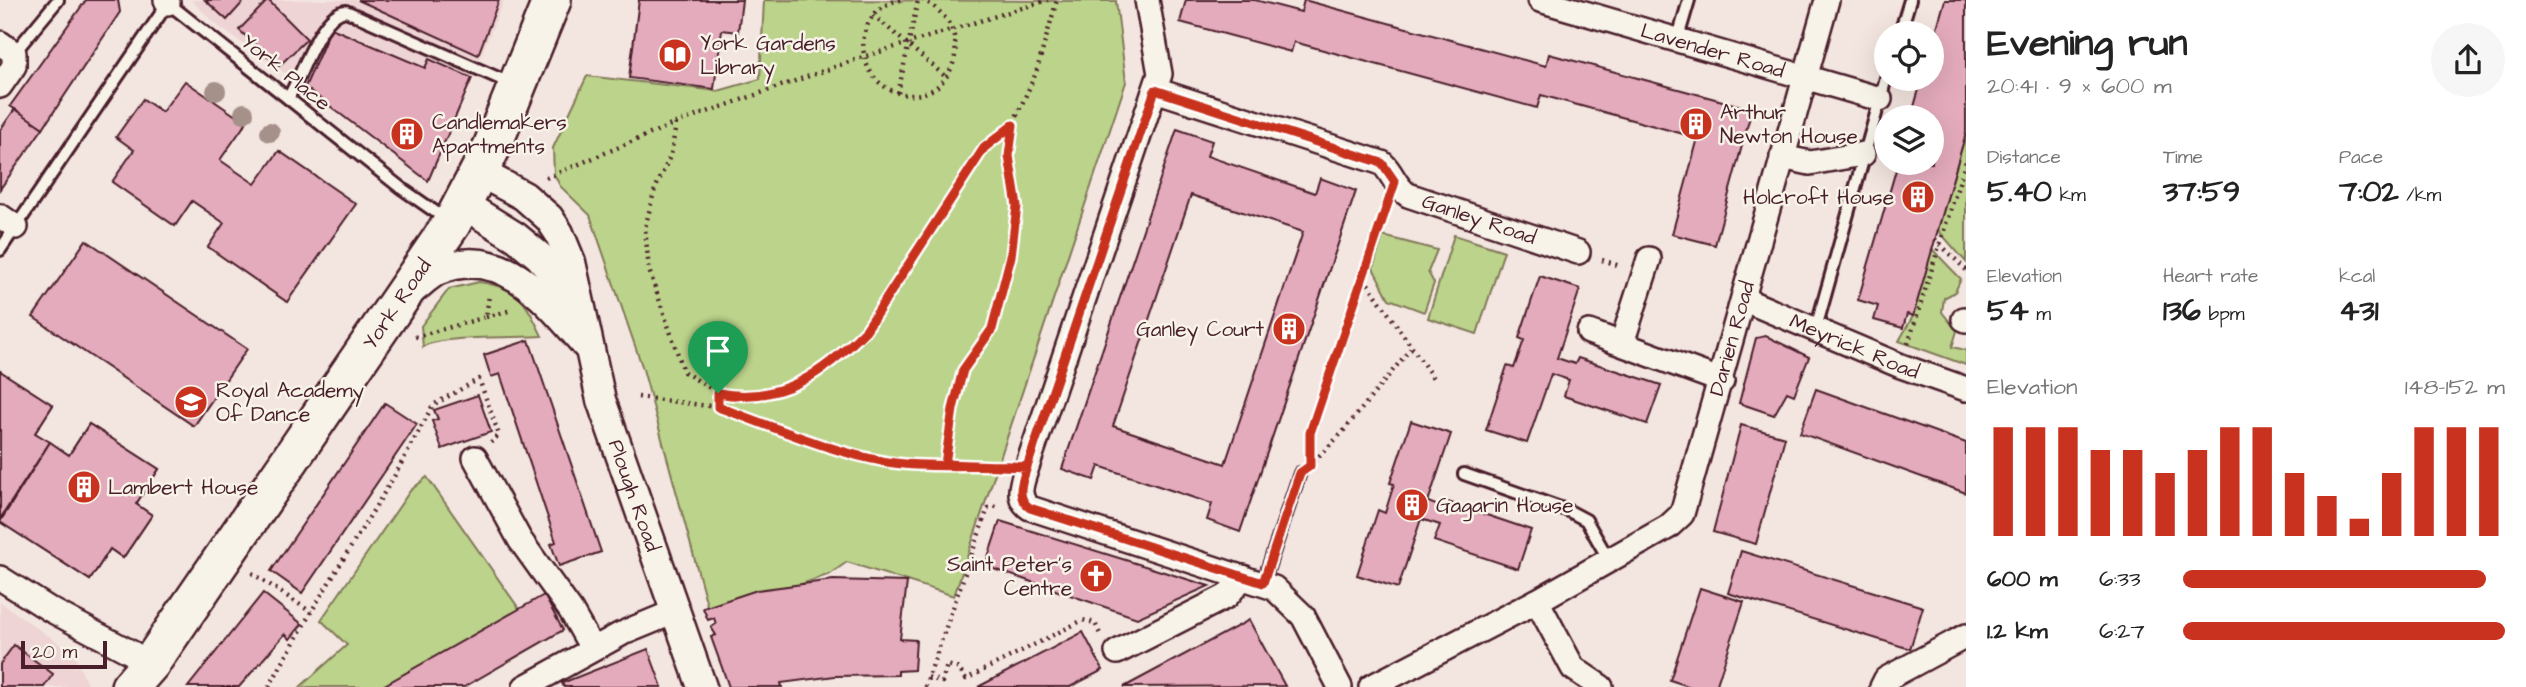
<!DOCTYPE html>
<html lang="en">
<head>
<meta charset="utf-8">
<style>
	:root { --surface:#fff; --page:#f6f6f6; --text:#222; --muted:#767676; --accent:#c8321e }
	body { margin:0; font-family:"Architects Daughter",sans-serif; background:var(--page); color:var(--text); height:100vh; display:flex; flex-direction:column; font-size:26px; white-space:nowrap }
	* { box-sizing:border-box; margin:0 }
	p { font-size:23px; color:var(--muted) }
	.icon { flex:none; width:38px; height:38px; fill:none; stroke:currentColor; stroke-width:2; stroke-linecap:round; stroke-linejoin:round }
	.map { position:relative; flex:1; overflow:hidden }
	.sheet { display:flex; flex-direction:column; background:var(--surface); width:560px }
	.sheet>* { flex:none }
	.buttons { position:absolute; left:1874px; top:21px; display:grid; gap:14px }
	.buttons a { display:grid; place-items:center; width:70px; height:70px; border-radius:50%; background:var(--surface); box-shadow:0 7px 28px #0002; font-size:35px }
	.scale { position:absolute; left:21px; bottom:18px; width:86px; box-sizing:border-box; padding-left:7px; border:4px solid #4a1f2b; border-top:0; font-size:19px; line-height:24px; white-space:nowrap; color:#4a1f2b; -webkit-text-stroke:5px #f7f3e8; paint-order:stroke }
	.pin { position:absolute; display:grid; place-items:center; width:60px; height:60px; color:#fff; margin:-72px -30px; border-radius:50% 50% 50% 0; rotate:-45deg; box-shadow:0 0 7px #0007 }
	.pin .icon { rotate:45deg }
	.round { display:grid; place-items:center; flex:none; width:74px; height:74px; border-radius:37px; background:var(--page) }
	.summary { display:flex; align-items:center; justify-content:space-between; height:119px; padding:0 21px }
	h1 { font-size:38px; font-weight:700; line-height:52px }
	.stats { display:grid; grid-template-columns:repeat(3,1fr); gap:10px; height:119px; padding:7px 21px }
	.stats div { display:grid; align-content:center }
	.stats b { font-size:30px; font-weight:700 }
	.stats small { font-size:19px; font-weight:400 }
	.stats p { font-size:19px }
	.chart { height:196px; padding:14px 21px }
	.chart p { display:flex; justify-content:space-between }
	.chart svg { width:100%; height:126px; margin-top:7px; stroke:var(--accent); stroke-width:6 }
	ul { padding:0 21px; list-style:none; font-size:23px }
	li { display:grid; grid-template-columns:112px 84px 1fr; align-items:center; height:52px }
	li i { height:18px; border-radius:9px; background:var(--accent) }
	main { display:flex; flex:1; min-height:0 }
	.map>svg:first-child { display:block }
	.built { fill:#eed4d4 }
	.green { fill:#bbd38a; stroke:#82795a; stroke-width:2 }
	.building { fill:#e4abbc; stroke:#4a1f2b; stroke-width:2; fill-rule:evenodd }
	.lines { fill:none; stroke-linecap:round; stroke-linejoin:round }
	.service-casing { stroke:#4a1f2b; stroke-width:16 }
	.minor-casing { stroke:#4a1f2b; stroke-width:28 }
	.tertiary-casing { stroke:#4a1f2b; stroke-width:33 }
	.trunk-casing { stroke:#4a1f2b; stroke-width:42 }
	.path { stroke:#4a1f2b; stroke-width:4.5; stroke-dasharray:2 5; stroke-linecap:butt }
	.service { stroke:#f7f3e8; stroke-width:10 }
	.minor { stroke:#f7f3e8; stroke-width:23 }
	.tertiary { stroke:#f7f3e8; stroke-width:28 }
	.trunk { stroke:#f7f3e8; stroke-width:37 }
	.tree { fill:#a59189 }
	.route-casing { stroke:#fff; stroke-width:14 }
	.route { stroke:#c8321e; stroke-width:9 }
	.labels { text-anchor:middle; stroke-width:5; stroke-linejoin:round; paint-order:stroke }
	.poi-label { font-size:21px; fill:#4a1f2b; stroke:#f7f3e8; text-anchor:start }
	.street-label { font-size:21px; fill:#4a1f2b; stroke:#f7f3e8 }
</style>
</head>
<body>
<main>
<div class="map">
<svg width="1966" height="687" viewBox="0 0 1966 687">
	<rect width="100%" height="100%" fill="#f3e5df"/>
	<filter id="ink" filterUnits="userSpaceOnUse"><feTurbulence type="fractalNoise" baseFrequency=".0143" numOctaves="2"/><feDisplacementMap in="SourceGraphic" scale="14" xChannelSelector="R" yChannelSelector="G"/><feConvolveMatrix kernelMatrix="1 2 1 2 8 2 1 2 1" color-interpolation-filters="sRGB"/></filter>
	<g filter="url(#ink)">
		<g class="built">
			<path d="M191,0H504L428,181L305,87L218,26Z"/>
			<path d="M0,602L74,654L88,687H0Z"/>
		</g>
		<g class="green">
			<path d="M764,0L1116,1L1126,82L954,596L847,562L830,574L710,616L643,369L590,215L560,186L554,174L553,148L587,76L718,91L760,79Z"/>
			<path d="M1966,133V262L1938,230Z"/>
			<path d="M1454,235L1504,251L1477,334L1428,318Z"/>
			<path d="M1383,236L1437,250L1428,272L1434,283L1424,312L1389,299L1373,268Z"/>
			<path d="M1932,249L1961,279L1955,292L1944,298L1942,312L1957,331L1952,347L1966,350V365L1899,341L1913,316Z"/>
			<path d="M479,282C520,288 525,301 542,336C516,338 441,335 423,347L421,326L449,289Z"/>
			<path d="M427,477L520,610L395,687H300L347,645L321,620L410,491Z"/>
		</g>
		<g class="building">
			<path d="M86,0H118L120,12L43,128L10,106Z"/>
			<path d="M205,0H245L227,20Z"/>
			<path d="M268,0L307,39L279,66L239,30Z"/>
			<path d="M358,0H499L478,55Z"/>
			<path d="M639,0H742L738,32L722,30L714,89L629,78Z"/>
			<path d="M1186,0H1255L1301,12L1304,0L1546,66L1549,54L1752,109L1715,245L1672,234L1698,138L1541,95L1537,108L1294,42L1291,52L1180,22Z"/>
			<path d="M1945,0H1966V133L1913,316L1907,314L1903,328L1874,320L1878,306L1858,300L1898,163H1932V117H1911L1922,79H1932V45Z"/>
			<path d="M331,28L425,68L429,59L472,78L428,181L305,87Z"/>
			<path d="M185,81L246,123L220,160L255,184L279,151L356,204L287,302L208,247L224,223L192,201L175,226L112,182L134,150L116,137L143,99L162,112Z"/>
			<path d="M15,109L43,128L0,189V130Z"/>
			<path d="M1177,129L1212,141L1207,156L1315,193L1320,178L1356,191L1240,532L1207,520L1212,504L1099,466L1094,480L1062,469ZM1191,195L1303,232L1225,464L1113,426Z"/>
			<path d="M86,240L247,349L194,426L33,317Z"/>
			<path d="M1540,276L1580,289L1557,358L1575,364L1578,358L1661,385L1647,424L1564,396L1569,380L1551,374L1527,443L1486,430L1507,366L1514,368L1524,340L1519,338Z"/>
			<path d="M1766,336L1809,357L1794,395L1787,392L1774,415L1739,403L1756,338Z"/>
			<path d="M529,340L601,552L559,566L551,544L556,542L500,374L491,377L484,355Z"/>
			<path d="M0,371L53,405L35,433L69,455L89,424L159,469L136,504L152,515L123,558L110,549L90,580L0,522Z"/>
			<path d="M0,371L53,405L35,433L50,442L0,519Z"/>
			<path d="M1816,389L1966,443V493L1800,433Z"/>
			<path d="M478,395L491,432L442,449L432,421L438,419L434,410Z"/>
			<path d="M385,403L417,424L302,593L271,571Z"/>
			<path d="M1411,421L1451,434L1428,502L1446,509L1448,502L1531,530L1518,569L1434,541L1440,525L1421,519L1398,588L1357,575L1378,510L1385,513L1394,484L1390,483Z"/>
			<path d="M89,424L159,469L136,504L152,515L123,558L110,549L90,580L0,522L50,442L69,455Z"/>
			<path d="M1741,425L1785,437L1756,544L1713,532Z"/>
			<path d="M1000,521L1209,586L1137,618L985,566Z"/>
			<path d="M1741,551L1923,607L1910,649L1728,593Z"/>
			<path d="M833,580L907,582L900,639L916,640L914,670L898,671V675L835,676L781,683L782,687H729L711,637L716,635L711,627L716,624L714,618L708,620L703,608L757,590Z"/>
			<path d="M1700,588L1744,602L1716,687H1691L1670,680Z"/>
			<path d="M263,593L302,624L290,639L285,634L239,687H188Z"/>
			<path d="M544,595L563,630L464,687H381Z"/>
			<path d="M1249,620L1285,686L1124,687Z"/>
			<path d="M1083,632L1103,670L1070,687H978Z"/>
			<path d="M14,645L53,674L44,687H0V664Z"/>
			<path d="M648,649L662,687H564L562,683Z"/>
		</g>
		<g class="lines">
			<defs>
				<g id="service">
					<path d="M1900,33L1910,0"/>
					<path d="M1677,41L1689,0"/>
					<path d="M14,53L58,0"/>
					<path d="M288,98C302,77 320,13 346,11L512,84"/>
					<path d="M0,250L168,3L401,188L447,220"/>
					<path d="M1816,328L1886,78"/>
					<path d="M1464,474L1569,511L1586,520L1609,560"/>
					<path d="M1263,583L1300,473"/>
				</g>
				<g id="minor">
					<path d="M166,0L168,3"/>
					<path d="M1147,0L1160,74L1027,467C1022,482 1015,498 1030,508L1274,588L1303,616L1340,687"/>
					<path id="s1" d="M1540,0L1880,99"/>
					<path d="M0,43L14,53V66L0,86"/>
					<path id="s2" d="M1155,90L1382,163C1393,173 1395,187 1408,195L1578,252"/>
					<path d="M1782,157L1810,163L1863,154"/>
					<path d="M0,216L16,227"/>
					<path id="s3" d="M1745,300L1901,366L1966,389"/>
					<path d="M1964,319L1966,320"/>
					<path d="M1589,332L1722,381"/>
					<path d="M1622,343L1649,259"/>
					<path d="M475,458L520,540L571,611L592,648"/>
					<path d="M0,578L49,609L151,663"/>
					<path d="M1537,601L1573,668L1601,687"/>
					<path d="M628,631L674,612"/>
					<path d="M1117,652L1227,596L1243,577"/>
					<path d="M525,687L621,634"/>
					<path id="s4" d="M1371,687L1537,601L1668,527L1682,514L1827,0"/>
					<path d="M1882,687L1886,679L1966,636"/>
				</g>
				<g id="tertiary">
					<path id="s5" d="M479,172L524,196L549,218L559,233L571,262L601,400L702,687"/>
					<path d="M463,204L516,237L539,256L577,301"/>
					<path d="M413,289C421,283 430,274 439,270C504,243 549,303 586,345"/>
				</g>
				<g id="trunk">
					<path id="s6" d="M130,687L151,663L452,223L492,147L552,0"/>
				</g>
			</defs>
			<use href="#service" class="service-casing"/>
			<use href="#minor" class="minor-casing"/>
			<use href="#tertiary" class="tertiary-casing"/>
			<use href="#trunk" class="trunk-casing"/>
			<g class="path">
				<path d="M901,0C851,8 851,80 899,93C951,108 983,31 923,0"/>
				<path d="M873,15L946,77"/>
				<path d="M898,93L918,0"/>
				<path d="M676,124L671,154L654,192L645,228L649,270L684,372L718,393L717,407"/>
				<path d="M546,178L676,123L863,57L1048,0"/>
				<path d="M1935,239L1966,270"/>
				<path d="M1602,260L1620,266"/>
				<path d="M1364,278L1433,378"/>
				<path d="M486,317L512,310"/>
				<path d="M415,337L486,317L489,295"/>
				<path d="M1908,344L1966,161"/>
				<path d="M718,393C781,405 824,373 866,330L984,148L1012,126"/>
				<path d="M638,397L717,407L887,462L1001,465"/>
				<path d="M1310,459V433L1387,208"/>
				<path d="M1314,461L1341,434L1412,347"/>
				<path d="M945,464L953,409L963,370L992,329L1000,304L1011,256L1017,206L1009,156L1012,126L1036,73L1057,0"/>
				<path d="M252,573L311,612"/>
				<path d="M928,677L942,682L947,665L958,668L966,679L1083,620L1095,623L1100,634"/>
				<path d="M269,687L311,612L395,475L433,405L479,379L499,435L491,443"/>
				<path d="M925,687L988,508L1000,506"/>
			</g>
			<use href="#service" class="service"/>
			<use href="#minor" class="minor"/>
			<use href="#tertiary" class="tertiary"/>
			<use href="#trunk" class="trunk"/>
		</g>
		<g class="tree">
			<circle cx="216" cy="91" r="10"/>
			<circle cx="244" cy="113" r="10"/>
			<circle cx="270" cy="132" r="10"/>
		</g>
	</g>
	<g class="lines" filter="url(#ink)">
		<defs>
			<path id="route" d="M718,393V407C771,426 831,452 887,462C932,469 981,463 1027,467C1022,482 1015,498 1030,508L1263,583L1300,473L1310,466V433L1395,182L1382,163L1155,90L1027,467L945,464L953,409L963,370L992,329L1011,256L1017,206L1009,156L1013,125L984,148L866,330C824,373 780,405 718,393"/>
		</defs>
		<use href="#route" class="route-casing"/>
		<use href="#route" class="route"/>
	</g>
	<defs>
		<symbol id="library-disc" viewBox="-11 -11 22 22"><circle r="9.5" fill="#c8321e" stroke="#f7f3e8"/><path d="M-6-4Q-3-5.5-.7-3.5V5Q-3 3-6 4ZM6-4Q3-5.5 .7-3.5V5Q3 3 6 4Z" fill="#fff"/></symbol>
		<symbol id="building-disc" viewBox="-11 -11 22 22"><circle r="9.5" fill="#c8321e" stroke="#f7f3e8"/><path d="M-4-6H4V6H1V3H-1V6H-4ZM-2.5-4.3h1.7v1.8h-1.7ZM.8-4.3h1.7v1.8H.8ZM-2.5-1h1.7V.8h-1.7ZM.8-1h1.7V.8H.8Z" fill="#fff"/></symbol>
		<symbol id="school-disc" viewBox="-11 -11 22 22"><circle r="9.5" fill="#c8321e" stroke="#f7f3e8"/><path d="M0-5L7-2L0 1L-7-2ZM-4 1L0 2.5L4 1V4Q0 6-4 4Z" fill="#fff"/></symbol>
		<symbol id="church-disc" viewBox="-11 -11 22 22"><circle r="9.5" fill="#c8321e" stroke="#f7f3e8"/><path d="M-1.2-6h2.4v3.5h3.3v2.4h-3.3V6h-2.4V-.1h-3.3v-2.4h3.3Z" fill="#fff"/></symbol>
	</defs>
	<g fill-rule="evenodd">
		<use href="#library-disc" x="656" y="36" width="38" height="38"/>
		<use href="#building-disc" x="1677" y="105" width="38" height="38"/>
		<use href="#building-disc" x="388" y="115" width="38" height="38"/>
		<use href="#building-disc" x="1899" y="178" width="38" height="38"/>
		<use href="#building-disc" x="1270" y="310" width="38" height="38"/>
		<use href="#school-disc" x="172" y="383" width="38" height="38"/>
		<use href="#building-disc" x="65" y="468" width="38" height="38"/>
		<use href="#building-disc" x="1393" y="486" width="38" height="38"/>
		<use href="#church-disc" x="1077" y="557" width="38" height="38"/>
	</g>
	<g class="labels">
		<g class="poi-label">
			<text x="700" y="50">York Gardens<tspan x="700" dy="24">Library</tspan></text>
			<text x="1720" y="119">Arthur<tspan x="1720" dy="24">Newton House</tspan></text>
			<text x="432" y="129">Candlemakers<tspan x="432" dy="24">Apartments</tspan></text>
			<text x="1894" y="204" text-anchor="end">Holcroft House</text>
			<text x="1264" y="336" text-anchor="end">Ganley Court</text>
			<text x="216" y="397">Royal Academy<tspan x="216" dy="24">Of Dance</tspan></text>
			<text x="108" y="494">Lambert House</text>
			<text x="1436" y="512">Gagarin House</text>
			<text x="1072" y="571" text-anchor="end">Saint Peter's<tspan x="1072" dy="24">Centre</tspan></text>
		</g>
		<g class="street-label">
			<text dy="7" stroke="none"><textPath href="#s1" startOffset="180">Lavender Road</textPath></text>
			<text transform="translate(286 72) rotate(39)" y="7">York Place</text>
			<text dy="7" stroke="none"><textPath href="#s2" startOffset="355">Ganley Road</textPath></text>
			<text dy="7" stroke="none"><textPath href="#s6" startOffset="467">York Road</textPath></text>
			<text dy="7" stroke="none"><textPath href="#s4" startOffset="539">Darien Road</textPath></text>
			<text dy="7" stroke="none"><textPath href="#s3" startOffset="119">Meyrick Road</textPath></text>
			<text dy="7" stroke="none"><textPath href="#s5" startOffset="376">Plough Road</textPath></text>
		</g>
	</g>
</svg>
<div class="buttons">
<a><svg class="icon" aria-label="locate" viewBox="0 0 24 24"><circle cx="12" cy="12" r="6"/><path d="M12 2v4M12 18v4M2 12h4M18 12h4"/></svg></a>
<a><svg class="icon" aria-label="layers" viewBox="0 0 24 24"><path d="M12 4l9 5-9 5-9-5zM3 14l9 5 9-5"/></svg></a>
</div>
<div class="scale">20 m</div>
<div class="pin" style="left:718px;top:393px;background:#1e9e55"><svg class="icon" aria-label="arrive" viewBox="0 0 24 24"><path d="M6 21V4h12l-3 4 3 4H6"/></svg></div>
</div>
<section class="sheet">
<div class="summary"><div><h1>Evening run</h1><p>20:41 · 9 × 600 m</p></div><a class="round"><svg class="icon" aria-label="share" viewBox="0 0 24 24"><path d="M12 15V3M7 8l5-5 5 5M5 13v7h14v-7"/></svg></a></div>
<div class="stats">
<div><p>Distance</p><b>5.40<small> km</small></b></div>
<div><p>Time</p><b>37:59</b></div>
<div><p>Pace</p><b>7:02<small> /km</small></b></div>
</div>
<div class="stats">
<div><p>Elevation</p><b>54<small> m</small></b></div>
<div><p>Heart rate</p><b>136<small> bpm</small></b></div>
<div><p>kcal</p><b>431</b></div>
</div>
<div class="chart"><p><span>Elevation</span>148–152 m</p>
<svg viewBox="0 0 160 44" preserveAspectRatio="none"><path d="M5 44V6M15 44V6M25 44V6M35 44V14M45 44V14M55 44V22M65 44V14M75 44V6M85 44V6M95 44V22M105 44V30M115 44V38M125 44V22M135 44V6M145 44V6M155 44V6"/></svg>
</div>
<ul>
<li><b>600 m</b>6:33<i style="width:94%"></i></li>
<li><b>1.2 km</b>6:27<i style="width:100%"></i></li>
</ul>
</section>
</main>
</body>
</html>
